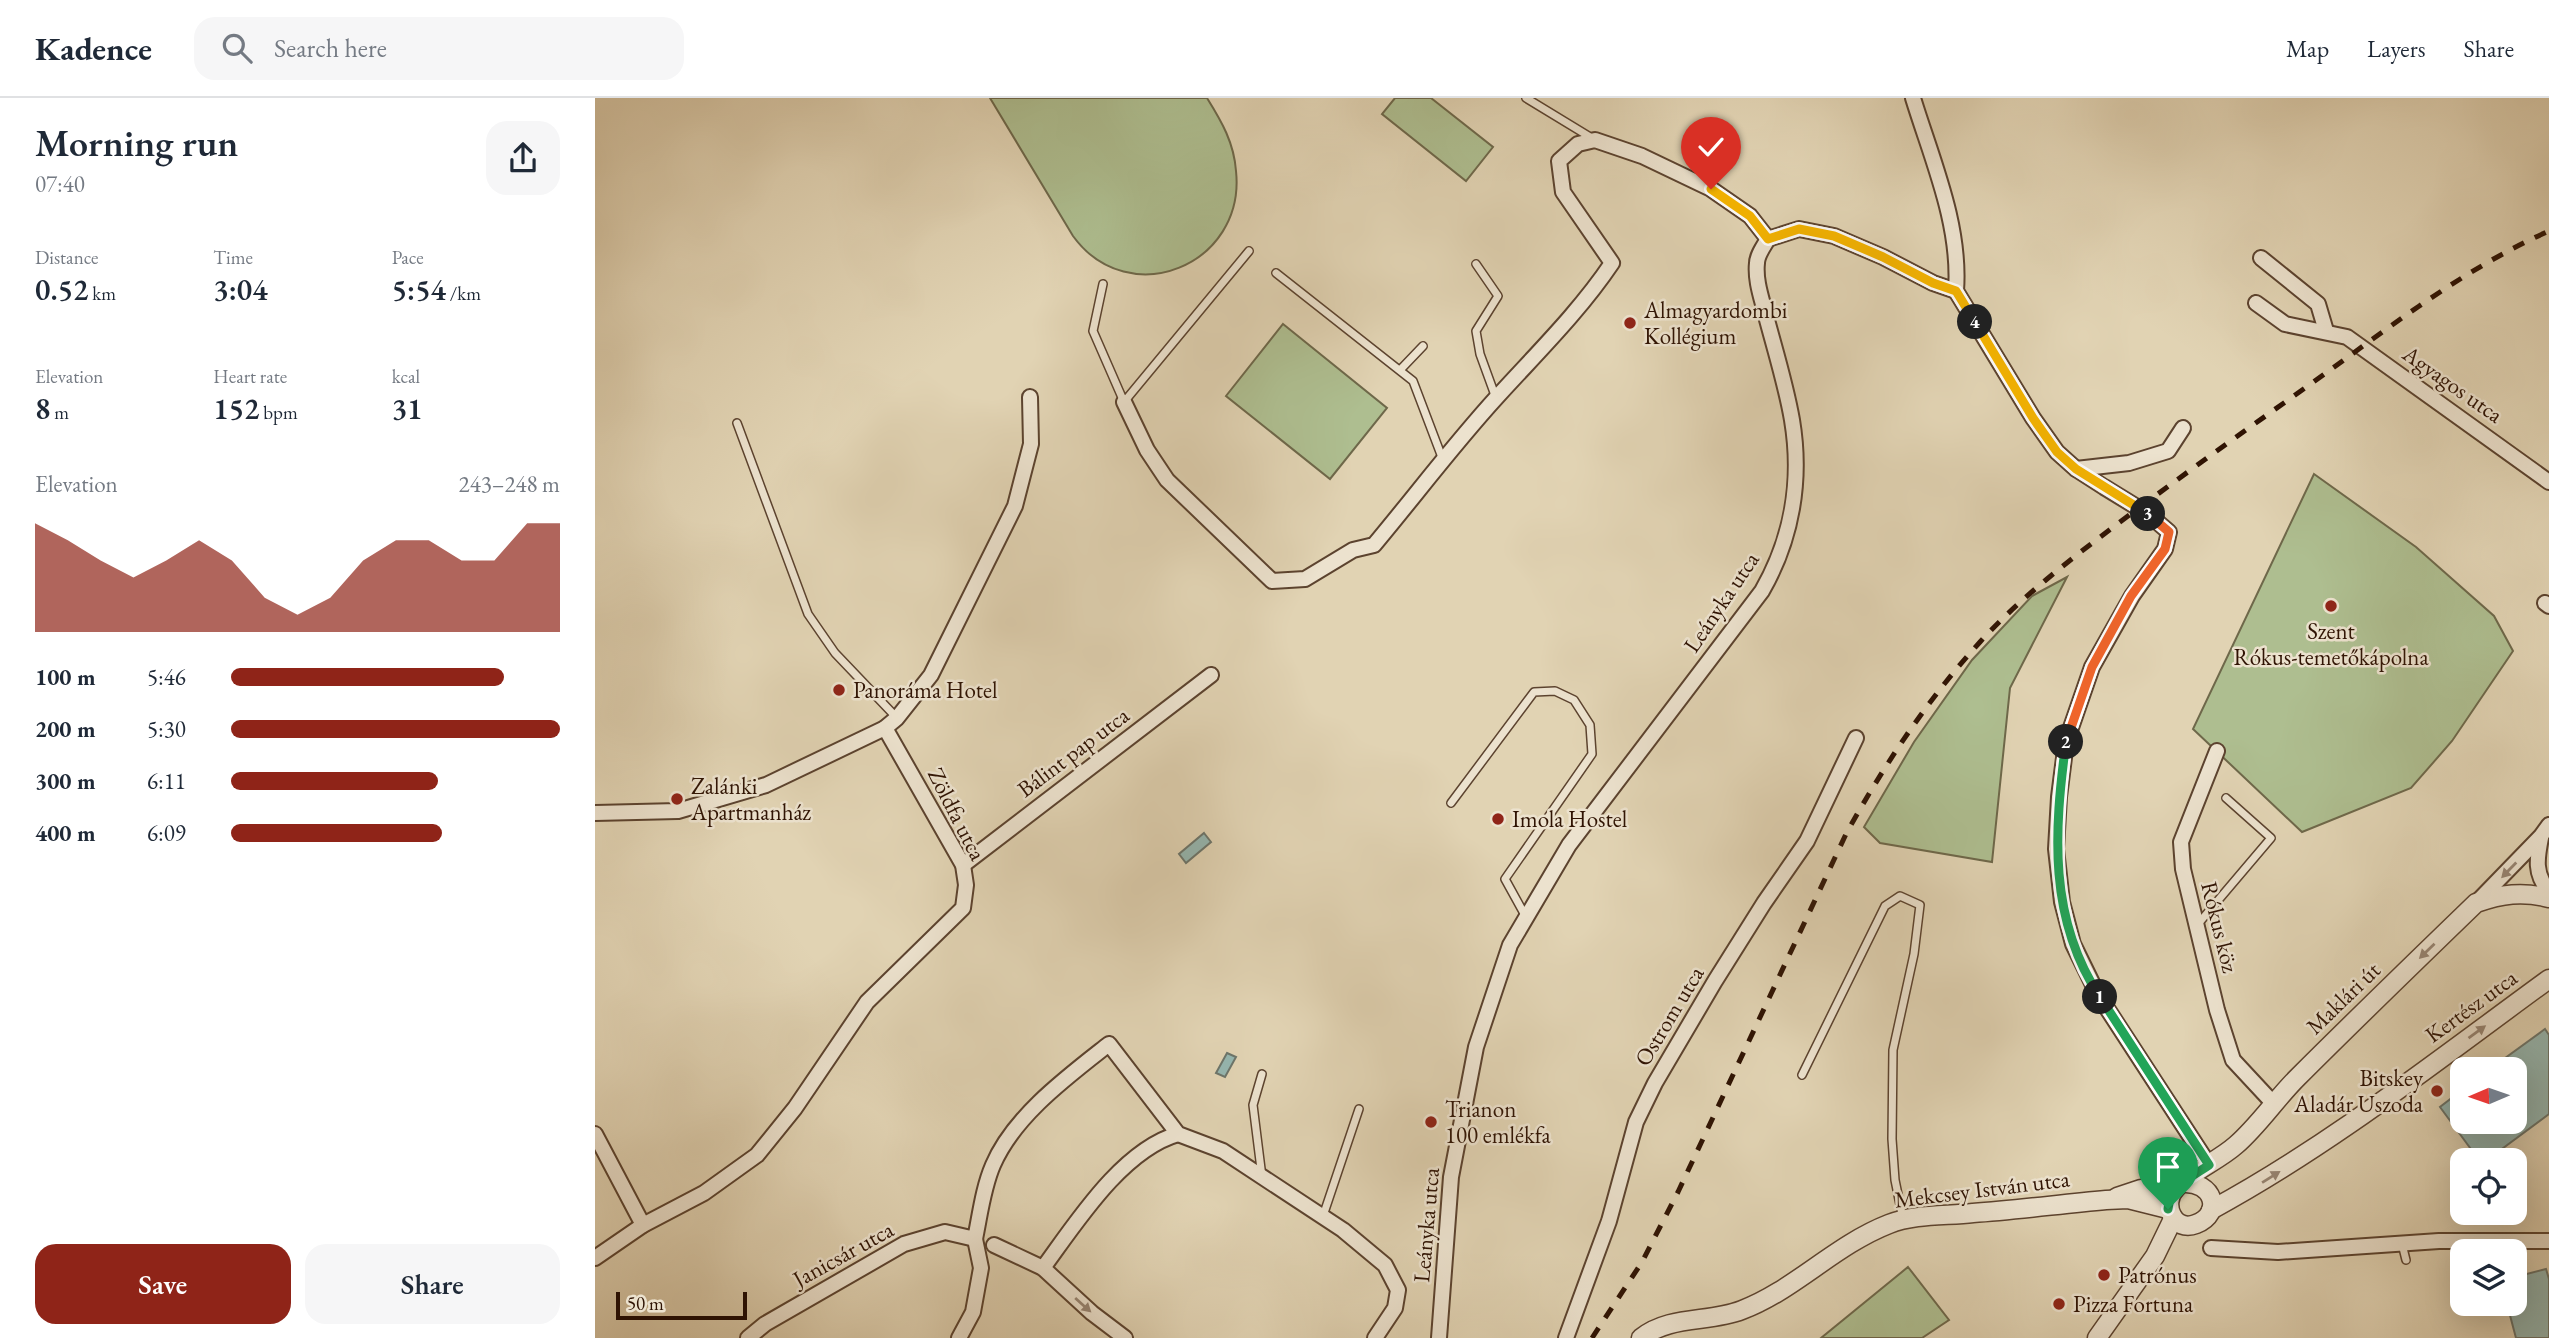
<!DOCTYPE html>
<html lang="en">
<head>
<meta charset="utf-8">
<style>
	:root { --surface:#fff; --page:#f6f6f7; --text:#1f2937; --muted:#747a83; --line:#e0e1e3; --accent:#8f2418 }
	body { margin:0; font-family:"EB Garamond",serif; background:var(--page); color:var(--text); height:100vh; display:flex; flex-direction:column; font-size:26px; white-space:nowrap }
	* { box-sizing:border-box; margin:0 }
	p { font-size:23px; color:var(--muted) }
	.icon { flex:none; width:38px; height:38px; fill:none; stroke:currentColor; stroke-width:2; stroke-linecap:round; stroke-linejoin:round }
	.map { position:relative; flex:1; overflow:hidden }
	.panel { display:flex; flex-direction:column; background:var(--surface); width:595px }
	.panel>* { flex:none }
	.needle { width:46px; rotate:268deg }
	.fabs { position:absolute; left:1855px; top:959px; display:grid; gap:14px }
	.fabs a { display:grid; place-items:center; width:77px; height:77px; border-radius:14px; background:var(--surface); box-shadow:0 7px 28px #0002; font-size:35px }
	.scale { position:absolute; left:21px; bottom:18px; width:131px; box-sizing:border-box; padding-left:7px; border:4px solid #2f1303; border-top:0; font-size:19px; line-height:24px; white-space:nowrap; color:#2f1303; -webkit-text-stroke:5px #ece2ce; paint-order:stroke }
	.pin { position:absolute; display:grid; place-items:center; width:60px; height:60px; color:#fff; margin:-72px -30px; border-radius:50% 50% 50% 0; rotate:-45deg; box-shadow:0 0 7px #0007 }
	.pin .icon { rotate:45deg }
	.km { position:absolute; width:35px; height:35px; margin:-18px; border-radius:50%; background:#222; color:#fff; font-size:19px; line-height:35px; text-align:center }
	.round { display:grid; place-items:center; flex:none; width:74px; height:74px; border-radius:21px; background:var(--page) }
	.headline { display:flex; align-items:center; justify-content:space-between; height:119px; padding:0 35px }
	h1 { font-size:38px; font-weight:600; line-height:52px }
	.metrics { display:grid; grid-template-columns:repeat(3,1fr); gap:10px; height:119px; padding:7px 35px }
	.metrics div { display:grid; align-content:center }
	.metrics b { font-size:30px; font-weight:600 }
	.metrics small { font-size:19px; font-weight:400 }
	.metrics p { font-size:19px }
	.chart { height:196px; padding:14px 35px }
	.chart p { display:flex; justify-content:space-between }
	.chart svg { width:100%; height:126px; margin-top:7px; fill:var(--accent); opacity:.7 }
	.cta { display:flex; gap:14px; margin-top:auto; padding:14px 35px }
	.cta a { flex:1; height:80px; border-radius:21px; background:var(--accent); color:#fff; font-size:28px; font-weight:600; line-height:80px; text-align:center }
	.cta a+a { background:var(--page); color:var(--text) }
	ul { padding:0 35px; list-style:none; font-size:23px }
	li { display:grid; grid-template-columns:112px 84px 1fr; align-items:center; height:52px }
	li i { height:18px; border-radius:9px; background:var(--accent) }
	header { display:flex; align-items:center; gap:42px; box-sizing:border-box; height:98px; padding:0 35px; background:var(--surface); border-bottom:2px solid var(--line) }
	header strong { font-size:33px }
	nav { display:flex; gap:38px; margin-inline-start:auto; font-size:24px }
	.search { width:490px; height:63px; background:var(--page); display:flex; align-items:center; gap:18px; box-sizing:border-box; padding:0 24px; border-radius:21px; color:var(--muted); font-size:26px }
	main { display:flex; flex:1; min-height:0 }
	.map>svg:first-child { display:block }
	.green { fill:#aebe90; stroke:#6e684a; stroke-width:2 }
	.water { fill:#95b7b1; stroke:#6c756b; stroke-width:2 }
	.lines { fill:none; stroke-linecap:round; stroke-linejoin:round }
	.service-casing { stroke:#5c432f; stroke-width:10 }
	.minor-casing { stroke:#5c432f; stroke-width:18 }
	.tertiary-casing { stroke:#5c432f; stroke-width:21 }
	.service { stroke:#ece2ce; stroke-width:7 }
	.minor { stroke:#ece2ce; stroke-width:14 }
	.tertiary { stroke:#ece2ce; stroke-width:18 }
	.rail { stroke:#2f1303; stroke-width:5; stroke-dasharray:12 12; stroke-linecap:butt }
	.minor-bridge-casing { stroke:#5c432f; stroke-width:18; stroke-linecap:butt }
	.minor-bridge { stroke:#ece2ce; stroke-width:14 }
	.oneway { fill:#978573 }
	.split-1-casing { stroke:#fff; stroke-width:14 }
	.split-2-casing { stroke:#fff; stroke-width:14 }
	.split-3-casing { stroke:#fff; stroke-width:14 }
	.split-4-casing { stroke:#fff; stroke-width:14 }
	.split-5-casing { stroke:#fff; stroke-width:14 }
	.split-1 { stroke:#22a559; stroke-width:9 }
	.split-2 { stroke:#22a559; stroke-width:9 }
	.split-3 { stroke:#f0652b; stroke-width:9 }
	.split-4 { stroke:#f5b400; stroke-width:9 }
	.split-5 { stroke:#f5b400; stroke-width:9 }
	.poi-dot { fill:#8f2418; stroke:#ece2ce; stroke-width:2.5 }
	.labels { text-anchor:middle; stroke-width:5; stroke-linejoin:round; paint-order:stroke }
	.poi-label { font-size:23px; fill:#2f1303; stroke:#ece2ce; text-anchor:start }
	.street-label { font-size:23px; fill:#2f1303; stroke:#ece2ce }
</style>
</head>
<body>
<header>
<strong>Kadence</strong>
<div class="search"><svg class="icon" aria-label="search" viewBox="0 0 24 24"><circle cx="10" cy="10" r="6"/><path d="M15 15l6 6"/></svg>Search here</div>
<nav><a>Map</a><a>Layers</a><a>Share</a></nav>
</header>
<main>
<section class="panel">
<div class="headline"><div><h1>Morning run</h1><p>07:40</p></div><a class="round"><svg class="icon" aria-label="share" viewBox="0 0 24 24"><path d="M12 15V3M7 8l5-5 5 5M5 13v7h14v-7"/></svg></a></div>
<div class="metrics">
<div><p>Distance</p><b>0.52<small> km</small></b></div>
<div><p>Time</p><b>3:04</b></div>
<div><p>Pace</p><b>5:54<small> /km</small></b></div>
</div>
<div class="metrics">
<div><p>Elevation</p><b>8<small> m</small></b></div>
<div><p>Heart rate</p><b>152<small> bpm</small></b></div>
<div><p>kcal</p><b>31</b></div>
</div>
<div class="chart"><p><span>Elevation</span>243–248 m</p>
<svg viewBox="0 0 160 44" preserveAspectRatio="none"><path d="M0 44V6L10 12L20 19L30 25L40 19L50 12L60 19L70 32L80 38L90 32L100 19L110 12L120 12L130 19L140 19L150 6L160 6V44z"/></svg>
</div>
<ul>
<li><b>100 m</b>5:46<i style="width:83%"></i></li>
<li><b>200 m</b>5:30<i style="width:100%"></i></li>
<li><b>300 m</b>6:11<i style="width:63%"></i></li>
<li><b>400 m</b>6:09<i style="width:64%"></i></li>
</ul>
<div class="cta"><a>Save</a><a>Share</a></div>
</section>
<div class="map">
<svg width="1954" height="1240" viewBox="0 0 1954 1240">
	<rect width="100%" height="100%" fill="#e1d3b3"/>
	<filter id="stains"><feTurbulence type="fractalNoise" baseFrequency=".00286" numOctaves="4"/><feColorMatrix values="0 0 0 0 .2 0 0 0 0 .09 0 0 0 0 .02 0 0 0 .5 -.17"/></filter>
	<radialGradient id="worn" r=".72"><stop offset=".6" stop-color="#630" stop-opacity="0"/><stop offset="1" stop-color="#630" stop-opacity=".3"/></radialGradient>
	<g class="green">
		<path d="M395,0H612C627,24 639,45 641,73C651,167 534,215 478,138Z"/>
		<path d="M800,0H836L898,49L871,83L787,16Z"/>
		<path d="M688,226L792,310L735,381L631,298Z"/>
		<path d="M1719,376L1821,449L1899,518L1918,553L1857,643L1816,690L1707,734L1598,631Z"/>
		<path d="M1472,479L1415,590L1397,764L1285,745L1269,729L1319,644L1377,562L1437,498Z"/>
		<path d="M1313,1169L1354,1222L1327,1240H1226Z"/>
	</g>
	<g class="water">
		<path d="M609,735L616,744L591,765L584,756Z"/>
		<path d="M1950,931L1954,937V1016L1892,1062H1884L1845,1009L1867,992V1024H1920V971H1895Z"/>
		<path d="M632,955L641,959L630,979L621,975Z"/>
		<path d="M1951,1171L1954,1181V1240H1921L1912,1206H1920V1179Z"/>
	</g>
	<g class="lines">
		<defs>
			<g id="service">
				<path d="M931,0L1000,42"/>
				<path d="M881,166L903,198L881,233L885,256L901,300"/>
				<path d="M681,175L818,283L848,362"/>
				<path d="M508,186L498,233L529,304L654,153"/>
				<path d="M806,271L828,248"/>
				<path d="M142,325L213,516L240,555L302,620"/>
				<path d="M856,705L939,594L960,593L979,602L995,627L997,656L910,781L931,819"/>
				<path d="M1603,826L1676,740L1631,700"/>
				<path d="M667,976L658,1007L667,1079"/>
				<path d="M1207,977L1290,808L1305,798L1325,807L1319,856L1298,952L1297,1041L1300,1082L1308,1121"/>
				<path d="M728,1118L764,1011"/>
				<path d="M1807,1146L1811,1162"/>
			</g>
			<g id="minor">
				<path d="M1318,0C1337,62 1366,127 1361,193L1438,320L1462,354L1481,371L1509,389"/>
				<path d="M1173,141L1204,131L1239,138L1288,159L1338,185L1361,193"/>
				<path d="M1666,160L1723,206L1731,233"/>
				<path d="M1661,205L1690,226L1752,239L1954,384"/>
				<path d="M529,304L552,352L572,382L677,483L710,481L758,452L779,447C820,398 859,346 902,299C942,255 984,214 1017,165L968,94L964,63L983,46L1000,42L1047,58L1116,91L1155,118L1173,141"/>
				<path d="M1481,371L1534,365L1573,353L1588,330"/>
				<path d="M1553,416L1574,434L1570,451L1537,498L1497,569L1471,644L1464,699L1461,751L1467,804L1478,846L1502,895L1614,1067"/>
				<path d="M1950,505L1954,508"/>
				<path d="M1622,653L1586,744L1588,771L1622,912L1638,962L1678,1005"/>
				<path d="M0,715L83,713L171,687L290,630"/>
				<path d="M1946,740C1942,760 1939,776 1954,793"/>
				<path d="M368,767L616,577"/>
				<path d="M1882,804L1946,738L1954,727"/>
				<path d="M0,1036L48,1127"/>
				<path d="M399,1147L448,1170L497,1215L530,1240"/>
				<path d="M1616,1150L1683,1154L1844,1143H1954"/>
				<path d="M0,1160L48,1127L109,1095L162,1057L200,1010L272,904L368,810L371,787L368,767L290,630L302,620L336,577L420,408L436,346L435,299"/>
				<path d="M448,1170C481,1125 527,1052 583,1036"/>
				<path d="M153,1240L170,1226L309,1146L350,1134L380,1141C385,1117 388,1090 398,1067C419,1018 472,979 514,946L583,1036L628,1053L748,1132L790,1167L803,1192L800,1210L780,1240"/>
				<path d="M364,1240L378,1214L386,1170L380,1141"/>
				<path d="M844,1240L856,1079L881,949L915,847L974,747L1167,493C1197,441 1207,382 1197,322C1191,287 1180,252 1171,218C1167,201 1160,183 1162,165C1162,157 1169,148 1173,141"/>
				<path d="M971,1240L1014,1123L1041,1024L1060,985L1120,883L1169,805L1212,743L1261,640"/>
			</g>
			<g id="tertiary">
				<path d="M1588,1085C1618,1083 1629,1115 1601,1126C1579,1135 1566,1106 1580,1091C1597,1073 1623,1063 1641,1047C1663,1028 1681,1001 1702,980C1761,921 1821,863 1881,805C1907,796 1927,793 1954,800"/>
				<path d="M1522,1099L1546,1091H1580"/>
				<path d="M1616,1112C1736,1047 1844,961 1954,881"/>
				<path d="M1046,1240C1075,1217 1114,1225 1147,1212C1198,1193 1240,1147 1294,1126C1319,1116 1351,1118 1378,1115C1422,1112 1466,1106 1511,1102L1533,1101L1573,1111"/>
				<path d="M1502,1240L1560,1158L1578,1121"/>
			</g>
		</defs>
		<use href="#service" class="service-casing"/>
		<use href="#minor" class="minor-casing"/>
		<use href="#tertiary" class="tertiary-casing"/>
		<use href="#service" class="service"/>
		<use href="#minor" class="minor"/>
		<use href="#tertiary" class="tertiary"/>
		<path class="rail" d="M997,1240L1047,1164L1083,1094L1252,734C1290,666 1332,602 1385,544C1423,502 1472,464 1517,430C1581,382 1645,336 1710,290C1789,234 1864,173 1954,133"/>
		<defs>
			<path id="minor-bridge" d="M1509,389L1553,416"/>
		</defs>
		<use href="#minor-bridge" class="minor-bridge-casing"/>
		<use href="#minor-bridge" class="minor-bridge"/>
	</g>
	<defs><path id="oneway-solid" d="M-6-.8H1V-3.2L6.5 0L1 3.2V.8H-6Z" transform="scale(1.75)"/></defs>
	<g class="oneway">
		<use href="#oneway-solid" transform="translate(1914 772) rotate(134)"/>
		<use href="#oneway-solid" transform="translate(1832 853) rotate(136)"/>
		<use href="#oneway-solid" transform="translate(1882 934) rotate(-36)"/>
		<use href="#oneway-solid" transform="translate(1676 1079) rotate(-32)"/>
		<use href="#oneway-solid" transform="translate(488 1207) rotate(42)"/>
	</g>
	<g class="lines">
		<defs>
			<path id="split-1" d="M1505,899L1614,1067C1597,1079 1575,1088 1573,1111"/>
			<path id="split-2" d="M1471,644C1459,733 1453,821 1505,899"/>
			<path id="split-3" d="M1471,644L1497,569L1536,498L1570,451L1574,434L1553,416"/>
			<path id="split-4" d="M1380,224L1438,320L1462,354L1481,371L1553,416"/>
			<path id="split-5" d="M1116,91L1155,118L1173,141L1204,131L1239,138L1288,159L1338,185L1361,193L1380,224"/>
		</defs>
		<use href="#split-1" class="split-1-casing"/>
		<use href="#split-2" class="split-2-casing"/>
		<use href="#split-3" class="split-3-casing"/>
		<use href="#split-4" class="split-4-casing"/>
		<use href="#split-5" class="split-5-casing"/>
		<use href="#split-1" class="split-1"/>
		<use href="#split-2" class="split-2"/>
		<use href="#split-3" class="split-3"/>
		<use href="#split-4" class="split-4"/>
		<use href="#split-5" class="split-5"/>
	</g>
	<g class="poi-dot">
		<circle cx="1035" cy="225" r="7"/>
		<circle cx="1736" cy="508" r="7"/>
		<circle cx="244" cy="592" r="7"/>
		<circle cx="82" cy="701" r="7"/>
		<circle cx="903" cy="721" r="7"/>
		<circle cx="1842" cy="993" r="7"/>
		<circle cx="836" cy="1024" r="7"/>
		<circle cx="1509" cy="1177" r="7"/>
		<circle cx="1464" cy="1206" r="7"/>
	</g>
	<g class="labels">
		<g class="poi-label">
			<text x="1049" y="220">Almagyardombi<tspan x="1049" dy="26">Kollégium</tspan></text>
			<text x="1736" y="541" text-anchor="middle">Szent<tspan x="1736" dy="26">Rókus-temetőkápolna</tspan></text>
			<text x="258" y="600">Panoráma Hotel</text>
			<text x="96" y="696">Zalánki<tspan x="96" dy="26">Apartmanház</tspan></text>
			<text x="917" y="729">Imola Hostel</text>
			<text x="1828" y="988" text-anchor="end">Bitskey<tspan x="1828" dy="26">Aladár Uszoda</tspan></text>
			<text x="850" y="1019">Trianon<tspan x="850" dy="26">100 emlékfa</tspan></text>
			<text x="1523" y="1185">Patrónus</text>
			<text x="1478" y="1214">Pizza Fortuna</text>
		</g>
		<g class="street-label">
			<text transform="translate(1858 286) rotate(35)" y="8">Agyagos utca</text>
			<text transform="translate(1126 504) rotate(-56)" y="8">Leányka utca</text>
			<text transform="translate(478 654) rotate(-37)" y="8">Bálint pap utca</text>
			<text transform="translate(362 716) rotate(63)" y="8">Zöldfa utca</text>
			<text transform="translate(1625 829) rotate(76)" y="8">Rókus köz</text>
			<text transform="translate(1748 900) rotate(-44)" y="8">Maklári út</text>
			<text transform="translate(1876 908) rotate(-36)" y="8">Kertész utca</text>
			<text transform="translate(1074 918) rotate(-59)" y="8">Ostrom utca</text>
			<text transform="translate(1387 1091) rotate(-7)" y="8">Mekcsey István utca</text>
			<text transform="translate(831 1127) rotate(-85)" y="8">Leányka utca</text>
			<text transform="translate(248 1156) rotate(-29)" y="8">Janicsár utca</text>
		</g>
	</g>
	<rect width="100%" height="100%" filter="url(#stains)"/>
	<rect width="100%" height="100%" fill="url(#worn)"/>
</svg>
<div class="fabs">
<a><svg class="needle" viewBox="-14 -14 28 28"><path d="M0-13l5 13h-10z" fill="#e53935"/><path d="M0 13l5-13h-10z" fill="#747a83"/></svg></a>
<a><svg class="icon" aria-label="locate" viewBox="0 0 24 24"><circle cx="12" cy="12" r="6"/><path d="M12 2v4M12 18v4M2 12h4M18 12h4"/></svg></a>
<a><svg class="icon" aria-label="layers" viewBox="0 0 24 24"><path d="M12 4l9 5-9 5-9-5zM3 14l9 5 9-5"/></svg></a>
</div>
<div class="scale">50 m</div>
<div class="pin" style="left:1573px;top:1111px;background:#1e9e55"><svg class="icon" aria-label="arrive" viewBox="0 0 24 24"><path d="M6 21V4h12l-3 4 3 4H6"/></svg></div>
<div class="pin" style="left:1116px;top:91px;background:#d93025"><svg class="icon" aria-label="check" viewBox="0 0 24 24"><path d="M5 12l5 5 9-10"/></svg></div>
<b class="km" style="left:1505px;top:899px">1</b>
<b class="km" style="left:1471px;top:644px">2</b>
<b class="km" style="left:1553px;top:416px">3</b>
<b class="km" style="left:1380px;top:224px">4</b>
</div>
</main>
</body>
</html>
